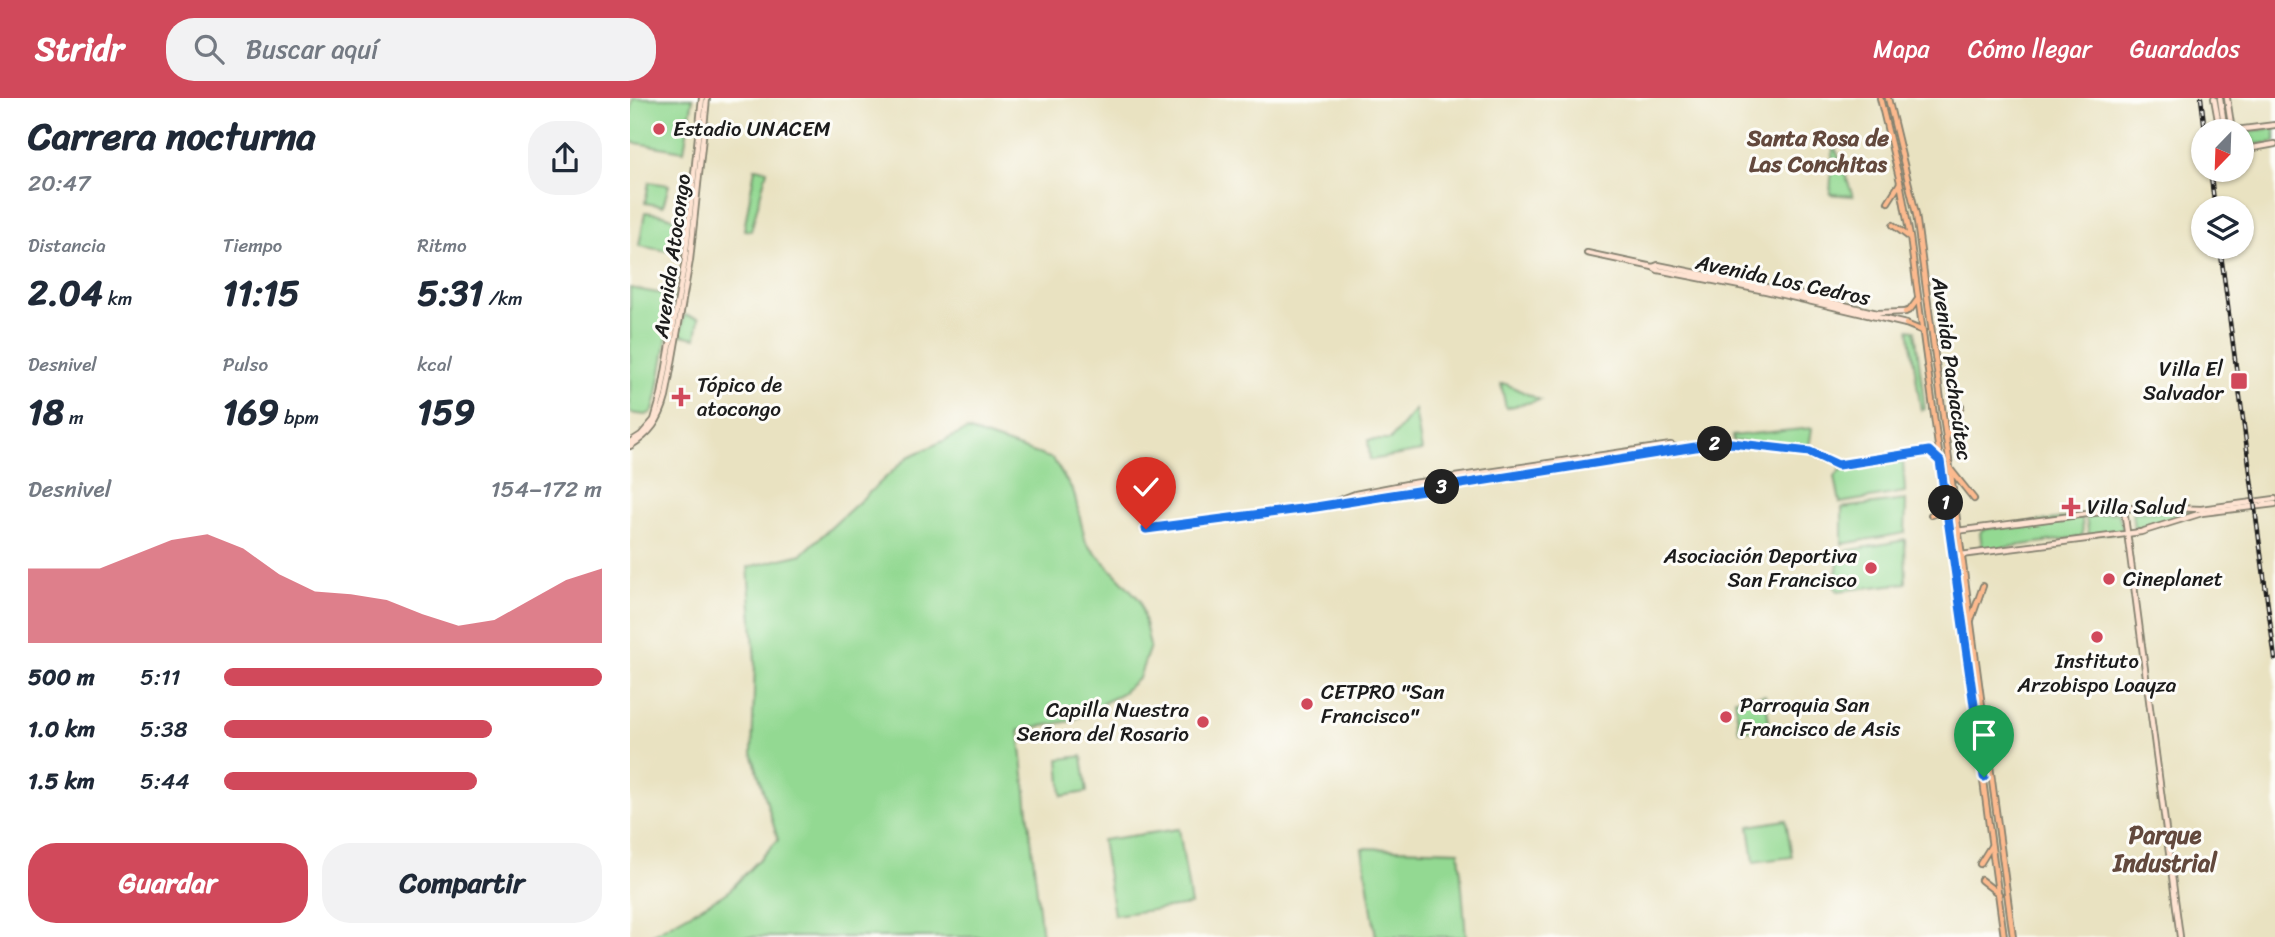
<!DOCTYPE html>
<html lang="es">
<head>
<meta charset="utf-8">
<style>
	:root { --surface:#fff; --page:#f2f2f3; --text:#1f2937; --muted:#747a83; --accent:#d1495b }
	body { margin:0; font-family:Sriracha,sans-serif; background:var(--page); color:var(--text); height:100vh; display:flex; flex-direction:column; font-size:26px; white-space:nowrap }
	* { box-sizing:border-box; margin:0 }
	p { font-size:23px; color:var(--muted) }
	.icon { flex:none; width:38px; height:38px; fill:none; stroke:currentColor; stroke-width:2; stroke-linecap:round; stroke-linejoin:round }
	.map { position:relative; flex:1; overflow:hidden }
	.panel { display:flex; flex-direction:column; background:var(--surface); width:630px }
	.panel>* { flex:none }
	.needle { width:46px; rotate:203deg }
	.tools { position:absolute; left:1561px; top:21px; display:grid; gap:14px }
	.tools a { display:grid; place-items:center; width:63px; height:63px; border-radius:50%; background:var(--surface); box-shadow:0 2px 5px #0004; font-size:35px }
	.pin { position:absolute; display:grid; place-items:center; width:60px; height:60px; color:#fff; margin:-72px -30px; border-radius:50% 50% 50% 0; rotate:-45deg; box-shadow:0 0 7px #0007 }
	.pin .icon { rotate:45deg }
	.km { position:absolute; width:35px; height:35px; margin:-18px; border-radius:50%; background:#222; color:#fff; font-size:19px; line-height:35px; text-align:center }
	.round { display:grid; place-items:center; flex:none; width:74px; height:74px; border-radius:28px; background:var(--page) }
	.summary { display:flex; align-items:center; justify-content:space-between; height:119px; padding:0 28px }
	h1 { font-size:38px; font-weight:700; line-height:52px }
	.metrics { display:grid; grid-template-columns:repeat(3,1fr); gap:10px; height:119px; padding:7px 28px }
	.metrics div { display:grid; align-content:center }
	.metrics b { font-size:35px; font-weight:700 }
	.metrics small { font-size:19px; font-weight:400 }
	.metrics p { font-size:19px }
	.chart { height:196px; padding:14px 28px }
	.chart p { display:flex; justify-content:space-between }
	.chart svg { width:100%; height:126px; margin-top:7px; fill:var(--accent); opacity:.7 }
	.button { display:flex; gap:14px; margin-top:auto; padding:14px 28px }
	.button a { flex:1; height:80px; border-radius:28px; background:var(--accent); color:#fff; font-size:28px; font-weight:700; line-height:80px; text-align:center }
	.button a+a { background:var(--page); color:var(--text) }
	ul { padding:0 28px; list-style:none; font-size:23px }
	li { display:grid; grid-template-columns:112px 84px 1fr; align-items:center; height:52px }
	li i { height:18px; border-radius:9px; background:var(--accent) }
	header { display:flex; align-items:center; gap:42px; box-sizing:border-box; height:98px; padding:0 35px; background:var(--accent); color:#fff }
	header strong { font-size:33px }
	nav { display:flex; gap:38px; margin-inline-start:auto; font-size:24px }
	.search { width:490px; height:63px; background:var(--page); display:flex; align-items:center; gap:18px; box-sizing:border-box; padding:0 24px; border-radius:28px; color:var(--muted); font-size:26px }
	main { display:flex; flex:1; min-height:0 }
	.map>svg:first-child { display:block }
	.green { fill:#93d992; stroke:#587a57; stroke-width:2 }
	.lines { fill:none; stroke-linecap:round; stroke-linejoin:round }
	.secondary-casing { stroke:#827f6e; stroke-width:8 }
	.primary-casing { stroke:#827f6e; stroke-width:8 }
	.secondary { stroke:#fee3d2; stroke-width:4.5 }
	.primary { stroke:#fcba8e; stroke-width:4.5 }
	.rail-casing { stroke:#1c1c1c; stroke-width:4.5 }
	.rail { stroke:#fdfcf7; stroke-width:2; stroke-dasharray:5; stroke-linecap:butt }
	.route-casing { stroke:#fff; stroke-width:14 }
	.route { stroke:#1a73e8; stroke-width:9 }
	.poi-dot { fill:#d1495b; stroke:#fdfcf7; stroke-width:2.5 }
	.labels { text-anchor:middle; stroke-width:6; stroke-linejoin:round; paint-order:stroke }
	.poi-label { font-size:21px; fill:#1c1c1c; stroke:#fdfcf7; text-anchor:start }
	.street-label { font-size:21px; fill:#1c1c1c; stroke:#fdfcf7 }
	.neighbourhood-label { font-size:23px; font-weight:bold; fill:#63493d; stroke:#fdfcf7 }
	.quarter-label { font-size:24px; font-weight:bold; fill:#63493d; stroke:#fdfcf7 }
</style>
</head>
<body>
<header>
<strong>Stridr</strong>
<div class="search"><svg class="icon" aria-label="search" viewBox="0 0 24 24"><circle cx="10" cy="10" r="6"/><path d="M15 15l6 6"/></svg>Buscar aquí</div>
<nav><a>Mapa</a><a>Cómo llegar</a><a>Guardados</a></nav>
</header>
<main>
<section class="panel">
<div class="summary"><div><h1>Carrera nocturna</h1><p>20:47</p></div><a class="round"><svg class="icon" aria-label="share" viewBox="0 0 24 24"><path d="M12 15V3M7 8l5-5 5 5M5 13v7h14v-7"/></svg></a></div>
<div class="metrics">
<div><p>Distancia</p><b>2.04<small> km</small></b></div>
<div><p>Tiempo</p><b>11:15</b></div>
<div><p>Ritmo</p><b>5:31<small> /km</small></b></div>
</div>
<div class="metrics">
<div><p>Desnivel</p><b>18<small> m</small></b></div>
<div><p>Pulso</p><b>169<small> bpm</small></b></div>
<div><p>kcal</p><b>159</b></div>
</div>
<div class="chart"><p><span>Desnivel</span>154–172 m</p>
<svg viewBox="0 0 160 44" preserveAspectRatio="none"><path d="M0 44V18L10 18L20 18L30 13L40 8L50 6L60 11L70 20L80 26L90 27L100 29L110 34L120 38L130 36L140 29L150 22L160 18V44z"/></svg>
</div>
<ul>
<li><b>500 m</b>5:11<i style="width:100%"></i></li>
<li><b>1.0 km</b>5:38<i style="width:71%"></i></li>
<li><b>1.5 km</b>5:44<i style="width:67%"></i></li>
</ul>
<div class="button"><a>Guardar</a><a>Compartir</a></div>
</section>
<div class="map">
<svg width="1645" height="839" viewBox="0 0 1645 839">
	<rect width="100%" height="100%" fill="#fdfcf7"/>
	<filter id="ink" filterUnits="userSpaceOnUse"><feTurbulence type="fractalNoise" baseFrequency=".0143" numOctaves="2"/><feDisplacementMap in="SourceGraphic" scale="14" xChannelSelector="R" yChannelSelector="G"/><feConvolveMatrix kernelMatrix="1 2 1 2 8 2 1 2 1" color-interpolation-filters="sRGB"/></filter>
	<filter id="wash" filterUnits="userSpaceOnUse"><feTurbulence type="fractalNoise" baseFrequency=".00686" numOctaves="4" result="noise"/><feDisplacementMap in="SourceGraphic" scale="28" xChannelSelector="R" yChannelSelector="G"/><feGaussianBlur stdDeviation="1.57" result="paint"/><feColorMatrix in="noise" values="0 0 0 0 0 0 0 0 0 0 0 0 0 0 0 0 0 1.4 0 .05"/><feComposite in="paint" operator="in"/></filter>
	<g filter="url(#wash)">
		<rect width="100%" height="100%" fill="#e9e2c1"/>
		<g class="green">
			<path d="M3,0H63L54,53L0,44V18Z"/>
			<path d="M1645,30V44L1612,48V34Z"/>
			<path d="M1203,49H1205L1223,98L1200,96Z"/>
			<path d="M125,70L137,72L121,133L114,132Z"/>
			<path d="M19,84L39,87L33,108L15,105Z"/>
			<path d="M15,114C45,117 57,122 50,155L9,148Z"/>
			<path d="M0,190L44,198L27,297L23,313L16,317L0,315Z"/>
			<path d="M54,217L69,220L66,240L50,237Z"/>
			<path d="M1279,231L1285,232L1295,311L1291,313Z"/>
			<path d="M871,286H876L910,302L876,310Z"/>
			<path d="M785,312L792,353L740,362L738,342H760Z"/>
			<path d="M1182,330L1179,350L1103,343L1102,338Z"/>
			<path d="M337,332L423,361L444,395L456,445L510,502L520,548L509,580L492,595L441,623L389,632L412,839H18L98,794L148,742L122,655L125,564L118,469L172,456L278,359Z"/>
			<path d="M1273,363L1275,394L1210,405L1205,379L1210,372Z"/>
			<path d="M1276,402L1275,435L1212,446V410Z"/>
			<path d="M1575,413L1504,431L1502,414Z"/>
			<path d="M1488,414L1493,431L1491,434L1459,437L1456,420L1459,417Z"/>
			<path d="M1448,418L1452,421L1453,436L1450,439L1356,452L1352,450L1350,435L1353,431Z"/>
			<path d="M1275,442L1276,485L1208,493L1204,488L1210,454Z"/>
			<path d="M1135,597L1140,630L1109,633L1105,601Z"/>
			<path d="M452,658L457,694L432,698L429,661Z"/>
			<path d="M1156,722L1162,759L1124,764L1119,728Z"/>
			<path d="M549,731L561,807L484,817L472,742Z"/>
			<path d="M732,750L829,753L836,839H746Z"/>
		</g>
	</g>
	<g filter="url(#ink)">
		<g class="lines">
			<defs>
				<g id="secondary">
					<path d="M1584,0L1590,33"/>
					<path d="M1590,0L1595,33"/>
					<path d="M1597,0L1602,33"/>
					<path d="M1598,33L1645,27"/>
					<path d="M1612,52L1645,46"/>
					<path d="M957,155L1023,169"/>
					<path d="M1275,214L1247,215L1151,192L1028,167L1023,169L1028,172L1136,193L1276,226"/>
					<path d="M0,344L11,337L24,322L31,298L55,162L72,0"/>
					<path d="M0,348C20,336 30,322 36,299L60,162L77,0"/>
					<path d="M704,404L725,396L777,386L1041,347L1049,351"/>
					<path d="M1494,411L1550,839"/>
					<path d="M516,431L686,409L1078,347L1101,345L1180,354L1208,367L1293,353"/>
					<path d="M1319,434L1510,409L1571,411L1645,401"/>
					<path d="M1323,458L1511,434L1572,415L1645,406"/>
				</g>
				<g id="primary">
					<path d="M1250,0L1270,84L1280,139L1374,839"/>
					<path d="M1258,0L1286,116L1383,839"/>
					<path d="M1258,104L1270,85"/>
					<path d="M1263,127L1279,139"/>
					<path d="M1275,214L1280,212L1288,201"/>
					<path d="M1276,226L1293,233"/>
					<path d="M1316,341L1331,308"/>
					<path d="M1293,353H1299L1309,362"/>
					<path d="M1321,372L1344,401"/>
					<path d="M1301,417L1312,414L1316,411"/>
					<path d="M1341,522L1353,488"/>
					<path d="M1333,641L1351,661"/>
					<path d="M1350,766L1361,748"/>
					<path d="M1351,782L1369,796"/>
				</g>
			</defs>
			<use href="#secondary" class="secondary-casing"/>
			<use href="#primary" class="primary-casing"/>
			<use href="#secondary" class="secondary"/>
			<use href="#primary" class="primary"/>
			<defs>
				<g id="rail">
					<path d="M1571,0L1575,33"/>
					<path d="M1580,72L1585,110"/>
					<path d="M1590,149L1645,561"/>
				</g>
			</defs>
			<use href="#rail" class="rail-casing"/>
			<use href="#rail" class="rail"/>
		</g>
	</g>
	<g class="lines" filter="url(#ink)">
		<defs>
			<path id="route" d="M516,431L686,409L1078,347L1101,345L1180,354L1208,367L1299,353L1310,363L1354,679"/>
		</defs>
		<use href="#route" class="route-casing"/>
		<use href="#route" class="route"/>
	</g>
	<g class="poi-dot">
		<circle cx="29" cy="31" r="7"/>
		<rect x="1600" y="274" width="18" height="18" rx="3.5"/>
		<path d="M47.5 288.5h7v7h7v7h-7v7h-7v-7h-7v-7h7z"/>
		<path d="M1437.5 398.5h7v7h7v7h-7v7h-7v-7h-7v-7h7z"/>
		<circle cx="1241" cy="470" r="7"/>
		<circle cx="1479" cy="481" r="7"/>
		<circle cx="1467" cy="539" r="7"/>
		<circle cx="677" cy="606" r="7"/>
		<circle cx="1096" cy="619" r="7"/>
		<circle cx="573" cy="624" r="7"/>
	</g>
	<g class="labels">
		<g class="poi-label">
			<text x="43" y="38">Estadio UNACEM</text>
			<text x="1593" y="278" text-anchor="end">Villa El<tspan x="1593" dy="24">Salvador</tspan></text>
			<text x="67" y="294">Tópico de<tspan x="67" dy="24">atocongo</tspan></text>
			<text x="1457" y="416">Villa Salud</text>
			<text x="1227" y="465" text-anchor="end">Asociación Deportiva<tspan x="1227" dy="24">San Francisco</tspan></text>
			<text x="1493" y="488">Cineplanet</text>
			<text x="1467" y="570" text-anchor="middle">Instituto<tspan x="1467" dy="24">Arzobispo Loayza</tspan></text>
			<text x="691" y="601">CETPRO "San<tspan x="691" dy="24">Francisco"</tspan></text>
			<text x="1110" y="614">Parroquia San<tspan x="1110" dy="24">Francisco de Asis</tspan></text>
			<text x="559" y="619" text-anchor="end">Capilla Nuestra<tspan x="559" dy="24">Señora del Rosario</tspan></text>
		</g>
		<g class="street-label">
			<text transform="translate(42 158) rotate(-82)" y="7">Avenida Atocongo</text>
			<text transform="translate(1153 182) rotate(12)" y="7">Avenida Los Cedros</text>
			<text transform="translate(1322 271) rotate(82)" y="7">Avenida Pachacútec</text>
		</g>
		<g class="neighbourhood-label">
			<text x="1188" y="48">Santa Rosa de<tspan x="1188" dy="26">Las Conchitas</tspan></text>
		</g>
		<g class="quarter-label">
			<text x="1535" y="745">Parque<tspan x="1535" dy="28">Industrial</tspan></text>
		</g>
	</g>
</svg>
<div class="tools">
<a><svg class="needle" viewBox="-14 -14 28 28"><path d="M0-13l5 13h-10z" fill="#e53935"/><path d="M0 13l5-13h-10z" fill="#747a83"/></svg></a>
<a><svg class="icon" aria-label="layers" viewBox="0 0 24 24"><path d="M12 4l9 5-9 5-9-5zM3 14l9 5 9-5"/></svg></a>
</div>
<div class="pin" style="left:1354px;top:679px;background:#1e9e55"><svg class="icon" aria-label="arrive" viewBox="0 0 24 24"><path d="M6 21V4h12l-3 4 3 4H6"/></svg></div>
<div class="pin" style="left:516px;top:431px;background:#d93025"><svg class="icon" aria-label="check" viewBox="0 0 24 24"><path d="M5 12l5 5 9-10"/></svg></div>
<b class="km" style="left:1316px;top:405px">1</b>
<b class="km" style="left:1085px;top:346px">2</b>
<b class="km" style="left:812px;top:389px">3</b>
</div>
</main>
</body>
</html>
